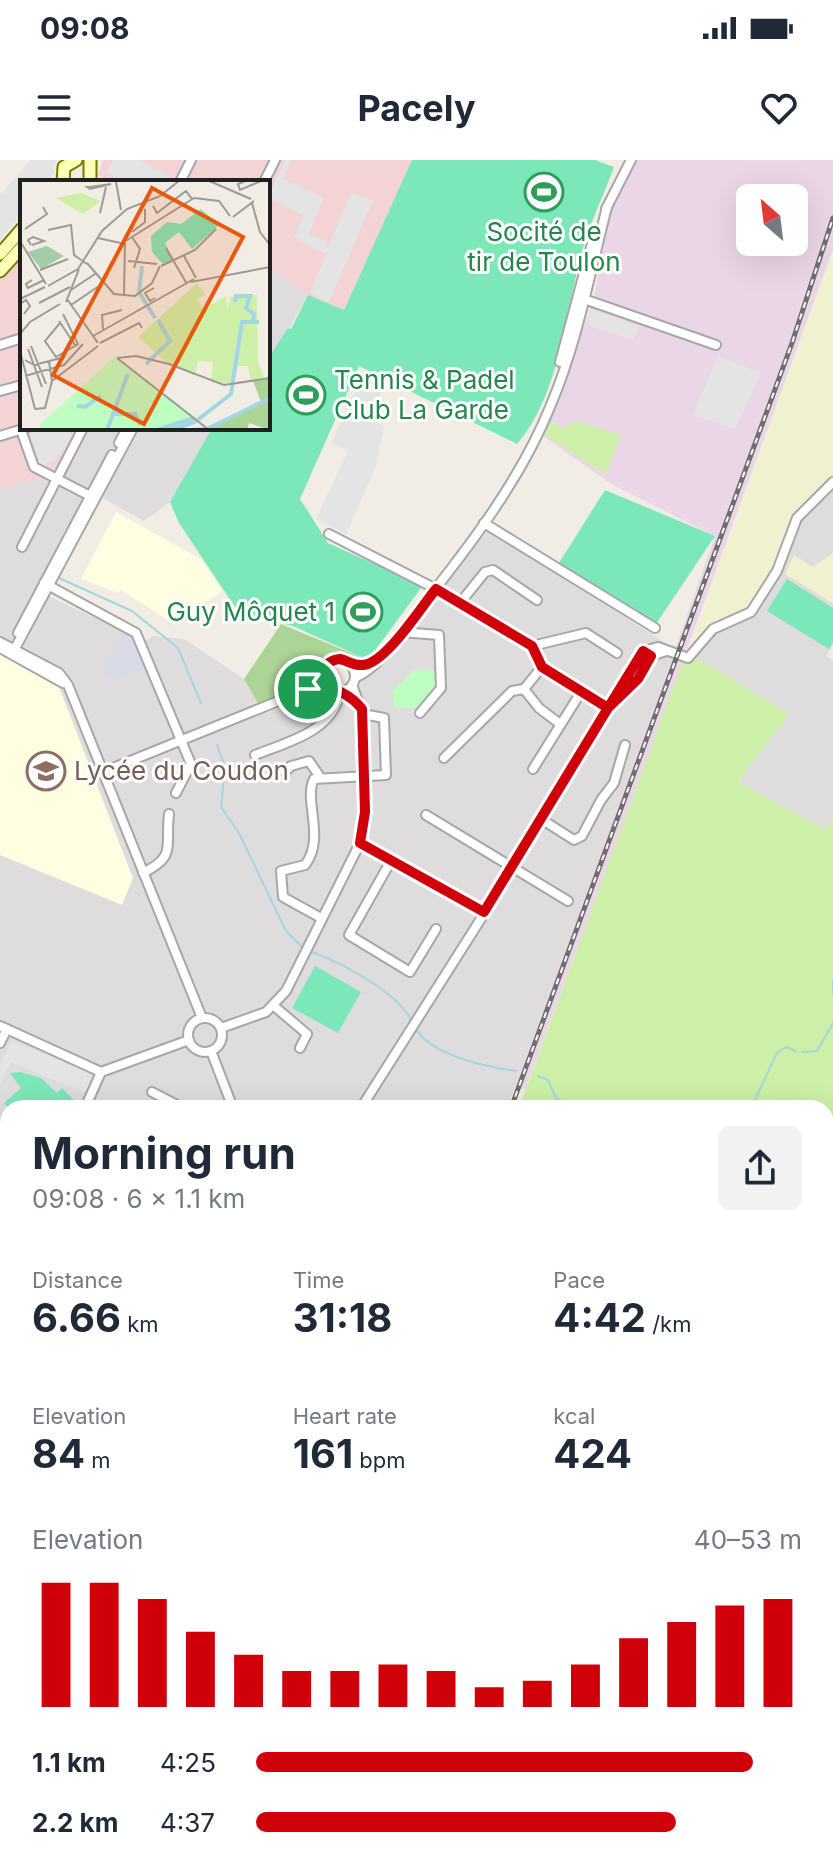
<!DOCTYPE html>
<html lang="en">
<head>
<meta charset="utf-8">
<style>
	:root { --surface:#fff; --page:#f2f2f3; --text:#1f2937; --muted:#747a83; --accent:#cf0009 }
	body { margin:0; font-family:Inter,sans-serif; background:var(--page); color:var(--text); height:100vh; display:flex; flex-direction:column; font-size:30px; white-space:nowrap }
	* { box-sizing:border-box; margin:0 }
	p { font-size:26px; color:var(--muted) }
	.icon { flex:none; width:44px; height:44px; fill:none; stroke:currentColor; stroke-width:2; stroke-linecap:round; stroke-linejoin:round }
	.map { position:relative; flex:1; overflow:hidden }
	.side { position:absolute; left:0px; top:940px; width:834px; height:770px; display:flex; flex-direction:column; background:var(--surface); border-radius:24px 24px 0 0; box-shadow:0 8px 32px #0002 }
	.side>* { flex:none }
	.needle { width:52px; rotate:332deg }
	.buttons { position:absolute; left:736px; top:24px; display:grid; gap:16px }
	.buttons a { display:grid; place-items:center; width:72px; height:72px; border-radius:12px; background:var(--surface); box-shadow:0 8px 32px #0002; font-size:40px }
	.pin { position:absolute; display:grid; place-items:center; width:68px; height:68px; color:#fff; margin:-34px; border:4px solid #fff; border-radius:50%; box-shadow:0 2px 8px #0007 }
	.round { display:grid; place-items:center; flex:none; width:84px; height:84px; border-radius:12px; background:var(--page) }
	.overview { display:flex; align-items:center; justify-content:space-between; height:136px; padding:0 32px }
	h1 { font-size:44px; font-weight:700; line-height:60px }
	.stats { display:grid; grid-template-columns:repeat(3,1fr); gap:12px; height:136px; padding:8px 32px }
	.stats div { display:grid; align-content:center }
	.stats b { font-size:40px; font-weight:700 }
	.stats small { font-size:22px; font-weight:400 }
	.stats p { font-size:22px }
	.chart { height:224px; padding:16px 32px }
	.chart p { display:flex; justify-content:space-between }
	.chart svg { width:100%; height:144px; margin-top:8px; stroke:var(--accent); stroke-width:6 }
	ul { padding:0 32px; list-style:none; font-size:26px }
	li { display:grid; grid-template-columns:128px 96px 1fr; align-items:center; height:60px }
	li i { height:20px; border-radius:10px; background:var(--accent) }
	.status { display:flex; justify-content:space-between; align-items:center; height:56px; padding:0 40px; background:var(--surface); direction:ltr }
	.status svg { height:22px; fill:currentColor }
	header { display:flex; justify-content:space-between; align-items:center; height:104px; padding:0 32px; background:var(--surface); font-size:36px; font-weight:700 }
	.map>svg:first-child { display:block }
	.residential { fill:#dedcdc }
	.commercial { fill:#f3d3d3 }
	.industrial { fill:#ebd6e8; fill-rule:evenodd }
	.education { fill:#fffee0 }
	.farmland { fill:#f0f1cf }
	.grass { fill:#cdefa7 }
	.forest { fill:#abd496 }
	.park { fill:#bffec1 }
	.pitch { fill:#7ce7b9 }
	.parking { fill:#e4e4e4 }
	.plaza { fill:#d9dae7 }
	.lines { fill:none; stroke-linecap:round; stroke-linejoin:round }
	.stream { stroke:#a2d6e2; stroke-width:2 }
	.street-casing { stroke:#a7a7a7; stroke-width:12 }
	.secondary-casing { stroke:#757d00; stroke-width:15 }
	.street { stroke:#fff; stroke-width:8 }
	.secondary { stroke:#feffb5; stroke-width:11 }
	.rail-casing { stroke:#6e6e6e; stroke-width:5 }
	.rail { stroke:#fff; stroke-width:2; stroke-dasharray:6; stroke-linecap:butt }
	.route-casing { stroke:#fff; stroke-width:16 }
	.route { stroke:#cf0009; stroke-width:10 }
	.labels { text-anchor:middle; stroke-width:6; stroke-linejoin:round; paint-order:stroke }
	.leisure-label { font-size:26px; fill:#27864d; stroke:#fff }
	.education-label { font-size:26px; fill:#785e54; stroke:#fff; text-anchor:start }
	.inset-river { fill:none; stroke:#a2d6e2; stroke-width:4 }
	.inset-road { fill:none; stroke:#9d9b96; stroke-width:2 }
	.view { fill:#e8590c; fill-opacity:0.15; stroke:#e8590c; stroke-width:4 }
	.inset-edge { fill:none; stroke:#202020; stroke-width:4 }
</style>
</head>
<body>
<div class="status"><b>09:08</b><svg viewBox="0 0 49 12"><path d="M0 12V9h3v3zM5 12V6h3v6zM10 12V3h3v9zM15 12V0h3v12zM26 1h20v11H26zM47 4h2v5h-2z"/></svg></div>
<header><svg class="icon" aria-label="menu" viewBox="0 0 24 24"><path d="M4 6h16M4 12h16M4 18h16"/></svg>Pacely<svg class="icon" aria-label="heart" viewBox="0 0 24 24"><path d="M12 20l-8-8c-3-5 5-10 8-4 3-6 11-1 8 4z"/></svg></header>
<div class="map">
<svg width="833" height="1709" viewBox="0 0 833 1709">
	<rect width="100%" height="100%" fill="#f1ede5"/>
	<g class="residential">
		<path d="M268,107L308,135L268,206Z"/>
		<path d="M78,268H212L170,342L144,361L88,330L35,430L145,481L153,476L184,479L244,519L267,553L319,532L337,537L358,526L415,463L488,370L675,489L507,948H8V1702H228L226,1709H0V329L49,316Z"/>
		<path d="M833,325V393L813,407L785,414L833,443V485L826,496L833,500V659L826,670L738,622L788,554L695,497L798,360Z"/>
	</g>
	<g class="commercial">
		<path d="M103,0H412L344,150L308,135L268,107V22H111L98,15Z"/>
		<path d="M22,91V268H78L49,316L0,329V115Z"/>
	</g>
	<g class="industrial">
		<path d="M637,0H833V90L686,492L675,489L715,376L613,325L543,276L593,141L610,54ZM750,38H794V82H750Z"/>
		<path d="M671,497L683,502L525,930L515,926Z"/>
	</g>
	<g class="education">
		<path d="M116,352L201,399L222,431L175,465L121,430L119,433L81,419Z"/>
		<path d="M0,494L59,527L133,718L122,745L0,695Z"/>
		<path d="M0,989L8,991V1110L0,1127Z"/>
	</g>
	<g class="farmland">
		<path d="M833,90V316L800,346L775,409L747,451L714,466L687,495Z"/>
		<path d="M833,393V443L785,414L794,395L813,407Z"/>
		<path d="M833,1184V1390L826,1389V1185Z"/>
	</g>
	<g class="grass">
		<path d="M552,261L561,268L578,261L621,275L606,314L544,275Z"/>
		<path d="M695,497L789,554L738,622L826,670L833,659V1173L826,1174V948H519L678,514L683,502Z"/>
	</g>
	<path class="forest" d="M281,464L368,500L325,496C308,528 290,531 259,545L244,519Z"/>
	<g class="park">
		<path d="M414,510H435L436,529L417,548H394L392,532Z"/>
		<path d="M826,1397L833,1398V1709H240L243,1702H826Z"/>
	</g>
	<g class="pitch">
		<path d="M412,0H595L614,7C604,34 591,61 583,88C565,151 561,233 517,284L359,206L300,339L328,383L417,423L421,428L368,500L293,466L239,453L179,363L170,342L212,268H268V199L288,168L291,169L308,135L344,150Z"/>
		<path d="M605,330L715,376L656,464L559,403Z"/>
		<path d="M787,419L833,448V482L829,489L767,451Z"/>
		<path d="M315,806L361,832L338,873L292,848Z"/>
		<path d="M20,912L41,918L57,933L62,928L74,940L73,948H9L4,943L21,928L10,913Z"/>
	</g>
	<g class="parking">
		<path d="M31,0H57L53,6L54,13L47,22H22V53L0,80V35Z"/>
		<path d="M113,0H140L169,16V22H125L106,12Z"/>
		<path d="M285,0H292L283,19L324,38L309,74L325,81L328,88L351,33L373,41L329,142L310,133L326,94L294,77L304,56L268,37Z"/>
		<path d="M591,149L639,166L633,180L586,165Z"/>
		<path d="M718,196L761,213L735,269L693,255Z"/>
		<path d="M364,210L386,221L370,258L384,267L376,306L346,374L316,359L348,291L331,283Z"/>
		<path d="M49,268H69L71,277L56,300L40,306L30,273Z"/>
		<path d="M11,881L96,914L88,934L11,902L0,924V905Z"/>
	</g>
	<path class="plaza" d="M124,472L136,479L148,506L111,521L103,509Z"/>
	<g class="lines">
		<g class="stream">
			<path d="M59,418L132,451L178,488L201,543"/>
			<path d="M217,585L225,607L221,647L239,673L286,771L304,789"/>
			<path d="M310,791C342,803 396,831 412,861"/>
			<path d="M833,820V833"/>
			<path d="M415,867C429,895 487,907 516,911"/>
			<path d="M802,892L817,891L833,863"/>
			<path d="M538,916L548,920L556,938L574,948"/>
			<path d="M751,948L777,893L786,887L796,891"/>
			<path d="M770,1702L782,1709"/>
			<path d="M402,1709L405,1702"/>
			<path d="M555,1709L557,1702"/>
			<path d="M630,1709L643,1702"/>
		</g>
		<defs>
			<g id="street">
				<path d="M180,22L191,0"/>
				<path d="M264,22L275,0"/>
				<path d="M606,49L631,0"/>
				<path d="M581,138L716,185"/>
				<path d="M0,185L22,178"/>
				<path d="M560,202L594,76"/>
				<path d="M0,231L22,225"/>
				<path d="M21,270L34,307L94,338"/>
				<path d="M0,276L26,268"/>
				<path d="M119,283L127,268"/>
				<path d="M484,363L655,468"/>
				<path d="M329,374L436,429L532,486L542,507L608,548"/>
				<path d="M22,387L83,268"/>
				<path d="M44,423L136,473L191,604L176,633"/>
				<path d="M460,443L485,412L493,410L537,440"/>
				<path d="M401,472L439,475L441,528L420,553"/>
				<path d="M18,473L112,295"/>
				<path d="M0,482L59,513L68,525L202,858"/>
				<path d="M532,486L586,473L617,493"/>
				<path d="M0,488L63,523"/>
				<path d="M12,494L133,268"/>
				<circle cx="339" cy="516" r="16"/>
				<path d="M355,518C384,504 401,472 421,447C469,387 521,319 550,247C577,184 590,113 607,47"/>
				<path d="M524,529L539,548L560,564"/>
				<path d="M524,529L542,507"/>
				<path d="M619,535L638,519L651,496L666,491"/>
				<path d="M255,595C287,582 333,572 340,532"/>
				<path d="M444,598L512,531L524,529"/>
				<path d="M533,609L581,532"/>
				<path d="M103,612L308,529L322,518"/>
				<path d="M285,612L291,606L309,601L320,617"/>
				<path d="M426,655L568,741"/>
				<path d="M541,659L574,680L582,676L601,640L614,623L625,585"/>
				<path d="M360,683L484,752"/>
				<path d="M392,699L349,775L410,812L436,769"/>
				<path d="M143,713C177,696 165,687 169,654"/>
				<path d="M321,758L283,737L281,711L305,705C326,678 303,640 314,619L386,615L384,558L363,554"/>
				<path d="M274,846L307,874L300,888"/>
				<circle cx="205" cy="875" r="17"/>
				<path d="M0,866L101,912L189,880"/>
				<path d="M221,868L266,852L286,831L360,683L365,652L363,554L352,525"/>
				<path d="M0,883L7,869"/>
				<path d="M211,891L233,948"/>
				<path d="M152,932L183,948"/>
				<path d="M85,948L101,912"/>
				<path d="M361,948L489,746L643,491L658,487L688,498L713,469L751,452L777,411L797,358L833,322"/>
				<path d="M0,1147L8,1144"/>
				<path d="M826,1180L833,1179"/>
				<path d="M0,1210L8,1216"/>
				<path d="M0,1337L8,1345"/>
				<path d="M0,1377L8,1379"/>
				<path d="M826,1393L833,1395"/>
				<path d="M0,1514L8,1503"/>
				<path d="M0,1561L8,1546"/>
				<path d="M0,1564L8,1570"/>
				<path d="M0,1639L8,1632"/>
				<path d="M0,1647L8,1657"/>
				<path d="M0,1682L8,1675"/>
				<path d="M36,1709L39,1702"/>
			</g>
			<g id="secondary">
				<path d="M63,22L64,7L76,0"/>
				<path d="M90,22V0"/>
				<path d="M0,94L22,69"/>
				<path d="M0,111L22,87"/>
			</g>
		</defs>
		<use href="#street" class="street-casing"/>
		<use href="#secondary" class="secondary-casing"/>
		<use href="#street" class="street"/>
		<use href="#secondary" class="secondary"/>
		<defs>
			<g id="rail">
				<path d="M511,948L792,183L833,58"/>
				<path d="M231,1709L234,1702"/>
			</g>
		</defs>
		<use href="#rail" class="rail-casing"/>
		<use href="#rail" class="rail"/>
	</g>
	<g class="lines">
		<defs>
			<path id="route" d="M308,529C329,525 347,531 362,549L365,652L360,683L484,752L608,548L638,519L651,496L643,491L608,548L542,507L532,486L436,429C421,447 386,503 363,505C353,506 349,501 340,499C329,500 322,507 322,518L308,529"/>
		</defs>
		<use href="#route" class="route-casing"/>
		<use href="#route" class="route"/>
	</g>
	<defs>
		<symbol id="stadium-ring" viewBox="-11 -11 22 22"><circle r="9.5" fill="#fff" stroke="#2e9e5b" stroke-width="1.5"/><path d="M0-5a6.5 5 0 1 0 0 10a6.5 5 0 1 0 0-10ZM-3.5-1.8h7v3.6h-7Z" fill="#2e9e5b"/></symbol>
		<symbol id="school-ring" viewBox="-11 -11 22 22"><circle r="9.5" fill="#fff" stroke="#8d6e63" stroke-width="1.5"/><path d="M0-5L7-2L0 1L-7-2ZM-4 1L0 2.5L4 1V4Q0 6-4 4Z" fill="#8d6e63"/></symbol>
	</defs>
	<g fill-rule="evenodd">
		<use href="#stadium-ring" x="522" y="10" width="44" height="44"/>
		<use href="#stadium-ring" x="284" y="213" width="44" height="44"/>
		<use href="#stadium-ring" x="341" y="430" width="44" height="44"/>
		<use href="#school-ring" x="24" y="589" width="44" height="44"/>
	</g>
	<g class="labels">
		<g class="leisure-label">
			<text x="544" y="81">Socité de<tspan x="544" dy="30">tir de Toulon</tspan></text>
			<text x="334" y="229" text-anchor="start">Tennis &amp; Padel<tspan x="334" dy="30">Club La Garde</tspan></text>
			<text x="335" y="461" text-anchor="end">Guy Môquet 1</text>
		</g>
		<g class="education-label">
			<text x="74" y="620">Lycée du Coudon</text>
		</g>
	</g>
	<g transform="translate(20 20)">
		<rect width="250" height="250" fill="#f1ede5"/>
		<path d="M61,13L81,21L63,34L36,18ZM177,103L186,115L177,119L183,129L206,116L207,129L211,117L237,115L238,182L244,197L231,201L228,186H217L213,204L191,202L193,182L178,181L175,196L146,182L118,157Z" fill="#cdefa7"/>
		<path d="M250,198V250L229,243L227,250H170L187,248L241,222L233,201Z" fill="#abd496"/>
		<path d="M27,66L44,76L21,89L8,72Z" fill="#a4cca8"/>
		<path d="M95,177L178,239L153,250H20V244Z" fill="#bffec1"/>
		<path d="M181,29L199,45L172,69L159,52L145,63L153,80L143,84L132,72L131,56L147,42L161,44Z" fill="#7ce7b9"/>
		<path class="inset-river" d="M122,86L119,112L135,138M215,122L216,116H230L226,128L234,134L233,141M126,184L150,161L138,140M57,226L65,227L81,216M94,234H115L120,245M87,250L108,194M137,250L174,238M152,250L175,242L211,214L222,142H239M171,250L187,249L250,218"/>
		<path class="inset-road" d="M187,0L231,19M228,0L218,4L220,10L241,1M96,2L101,30M91,4L70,9L67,7H70ZM232,23L240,52L250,65M133,26L137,33L166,11L172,19M80,33L86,7M213,37L234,21M5,49L27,34L23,27M28,50L51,45L54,75L67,84M112,52L125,42V29M112,57L120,69L114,88M78,58L105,64M0,61L26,104M104,62L174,18L199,21L210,36M11,65L8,60L13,57L24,61L12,65M146,68L167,104M164,76L176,98M108,81L137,84M67,83L94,114M141,86L175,70L196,49M20,90L48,79M12,100L6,104L8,108L24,100M171,102L250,87M28,106L58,89L82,51L107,29L140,16L160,0M134,108L125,113L130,121L135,118M51,110L75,94M93,114L115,116L132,103L140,86M104,114L105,63M0,119L25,107M47,119L78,163M46,122L59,89M19,123L50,107M0,124L6,120L10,126L4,134M51,125L82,104M39,141L55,165M40,143L25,161L36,177L58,164L43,134M83,149L82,135L102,130M0,154L10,142L40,124M73,156L174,99M80,163L119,143L122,148M11,166L26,204M8,169L22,207M1,175L15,229M97,178L116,176L149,184L204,205L250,198M97,178L189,250M5,180L14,185L45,177M5,196L44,185L63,164M32,201L78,166M15,229L25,228L32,201L29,181"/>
		<path class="view" d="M132,8L223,57L124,244L33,195Z"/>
		<rect width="250" height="250" class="inset-edge"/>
	</g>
</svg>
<div class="buttons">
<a><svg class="needle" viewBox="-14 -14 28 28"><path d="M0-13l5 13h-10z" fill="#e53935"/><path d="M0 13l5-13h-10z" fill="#747a83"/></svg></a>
</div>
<div class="pin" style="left:308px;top:529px;background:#1e9e55"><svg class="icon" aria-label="arrive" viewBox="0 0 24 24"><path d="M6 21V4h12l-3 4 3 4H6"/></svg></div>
<section class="side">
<div class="overview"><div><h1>Morning run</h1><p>09:08 · 6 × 1.1 km</p></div><a class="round"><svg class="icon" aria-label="share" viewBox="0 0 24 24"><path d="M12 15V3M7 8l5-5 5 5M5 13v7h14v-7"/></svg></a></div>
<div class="stats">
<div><p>Distance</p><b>6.66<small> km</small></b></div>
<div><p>Time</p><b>31:18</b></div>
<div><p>Pace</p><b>4:42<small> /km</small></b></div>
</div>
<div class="stats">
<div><p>Elevation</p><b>84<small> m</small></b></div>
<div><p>Heart rate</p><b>161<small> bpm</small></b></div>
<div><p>kcal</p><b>424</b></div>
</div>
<div class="chart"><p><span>Elevation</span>40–53 m</p>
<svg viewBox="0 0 160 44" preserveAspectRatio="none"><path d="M5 44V6M15 44V6M25 44V11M35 44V21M45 44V28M55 44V33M65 44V33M75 44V31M85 44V33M95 44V38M105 44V36M115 44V31M125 44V23M135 44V18M145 44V13M155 44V11"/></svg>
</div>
<ul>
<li><b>1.1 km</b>4:25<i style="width:91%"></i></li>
<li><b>2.2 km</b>4:37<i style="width:77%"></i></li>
</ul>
</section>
</div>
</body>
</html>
